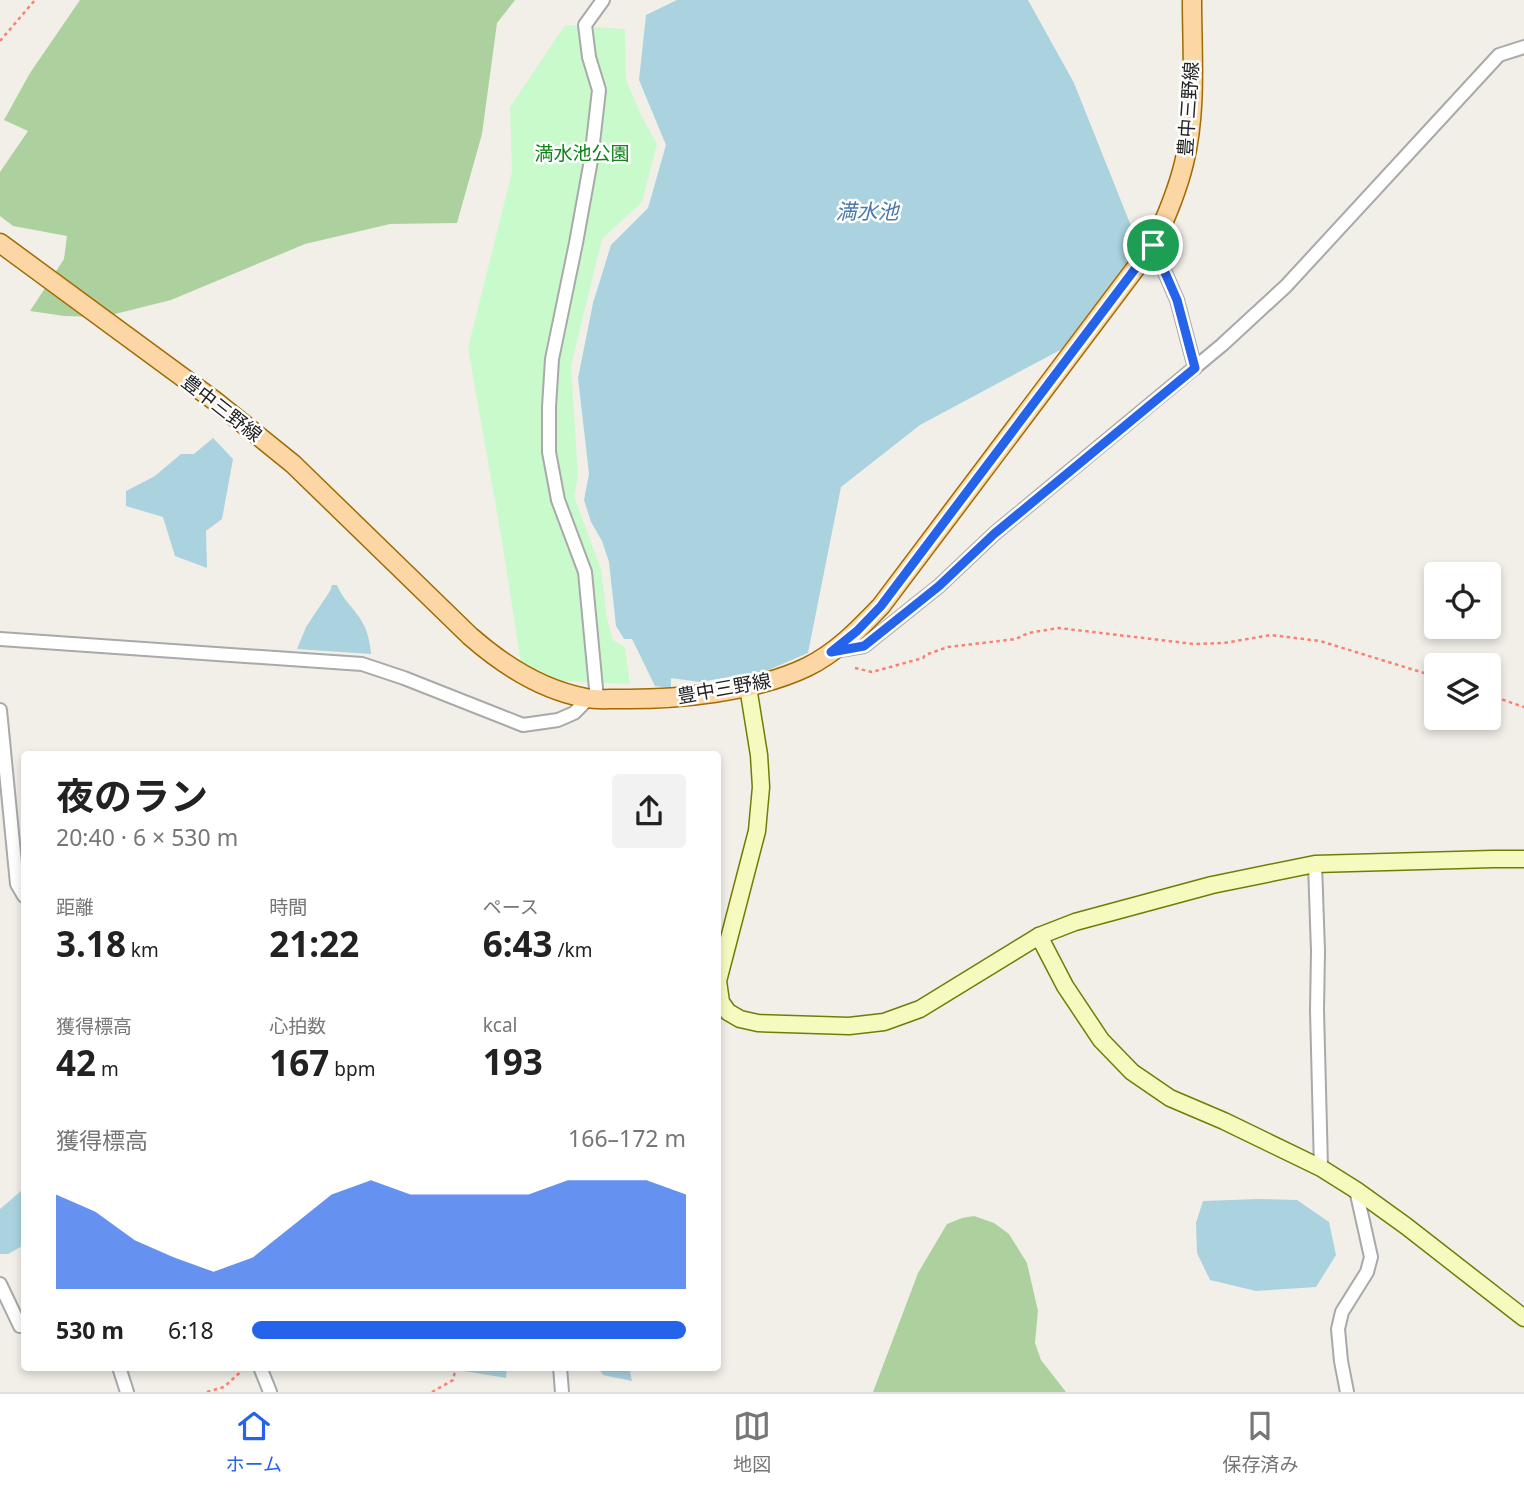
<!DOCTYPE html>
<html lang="ja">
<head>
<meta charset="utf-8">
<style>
	:root { --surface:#fff; --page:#f2f2f2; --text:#222; --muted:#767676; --line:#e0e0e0; --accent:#2563eb }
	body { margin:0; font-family:"Noto Sans","Noto Sans JP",sans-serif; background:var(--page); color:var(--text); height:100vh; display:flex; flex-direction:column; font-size:26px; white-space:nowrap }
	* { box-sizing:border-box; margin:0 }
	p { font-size:23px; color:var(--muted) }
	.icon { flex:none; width:38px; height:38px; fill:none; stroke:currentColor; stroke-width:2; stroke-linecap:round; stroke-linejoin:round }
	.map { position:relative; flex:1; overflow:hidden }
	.panel { position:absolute; left:21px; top:751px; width:700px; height:620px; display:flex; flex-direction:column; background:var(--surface); border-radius:7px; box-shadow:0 4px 10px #0003 }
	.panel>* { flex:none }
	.tools { position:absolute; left:1424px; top:562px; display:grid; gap:14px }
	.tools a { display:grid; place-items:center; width:77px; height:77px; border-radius:7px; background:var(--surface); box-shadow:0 4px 10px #0003; font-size:35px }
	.pin { position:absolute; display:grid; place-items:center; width:60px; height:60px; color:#fff; margin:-30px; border:4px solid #fff; border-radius:50%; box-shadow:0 2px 7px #0007 }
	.round { display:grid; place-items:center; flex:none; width:74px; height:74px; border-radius:7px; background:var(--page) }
	.summary { display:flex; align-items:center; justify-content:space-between; height:119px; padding:0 35px }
	h1 { font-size:38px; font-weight:700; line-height:52px }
	.figures { display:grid; grid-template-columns:repeat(3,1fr); gap:10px; height:119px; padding:7px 35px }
	.figures div { display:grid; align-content:center }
	.figures b { font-size:35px; font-weight:700 }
	.figures small { font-size:19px; font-weight:400 }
	.figures p { font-size:19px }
	.chart { height:196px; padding:14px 35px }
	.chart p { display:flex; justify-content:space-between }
	.chart svg { width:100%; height:126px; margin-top:7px; fill:var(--accent); opacity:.7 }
	ul { padding:0 35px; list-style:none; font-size:23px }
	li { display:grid; grid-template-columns:112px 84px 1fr; align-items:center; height:52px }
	li i { height:18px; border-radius:9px; background:var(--accent) }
	.dock { display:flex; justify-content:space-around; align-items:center; height:98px; border-top:2px solid var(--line); background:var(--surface); font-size:19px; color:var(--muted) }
	.dock a { display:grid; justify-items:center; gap:4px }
	.dock .selected { color:var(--accent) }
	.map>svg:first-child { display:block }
	.forest { fill:#add19e }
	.park { fill:#c8facc }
	.water { fill:#aad3df }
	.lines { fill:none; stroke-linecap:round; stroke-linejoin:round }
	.street-casing { stroke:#a9a9a9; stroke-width:16 }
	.secondary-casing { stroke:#707d05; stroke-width:19 }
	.primary-casing { stroke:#a06b00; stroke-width:21 }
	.path { stroke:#fa8072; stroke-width:2.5; stroke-dasharray:3.5 3.5; stroke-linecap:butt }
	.street { stroke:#fff; stroke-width:12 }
	.secondary { stroke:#f7fabf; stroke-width:16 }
	.primary { stroke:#fcd6a4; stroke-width:18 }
	.route-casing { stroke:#fff; stroke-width:14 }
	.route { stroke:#2563eb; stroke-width:9 }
	.labels { text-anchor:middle; stroke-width:5; stroke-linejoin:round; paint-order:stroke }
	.street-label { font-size:19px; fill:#222; stroke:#fff }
	.park-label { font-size:19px; fill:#0c8416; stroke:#fff }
	.water-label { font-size:21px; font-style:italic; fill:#4a7aab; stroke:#fff }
</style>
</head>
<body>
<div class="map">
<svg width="1524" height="1392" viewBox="0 0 1524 1392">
	<rect width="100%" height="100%" fill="#f2efe9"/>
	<g class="forest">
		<path d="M80,0H515L497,23L482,134L457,223L390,224L305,244L171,300L103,317L64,316L30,311L64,259L67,236L13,226L0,216V172L28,131L4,120L30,73Z"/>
		<path d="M974,1216L994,1223L1009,1234L1027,1263L1038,1311L1035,1343L1041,1360L1066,1392H873L918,1273L947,1224L962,1218Z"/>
	</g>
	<path class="park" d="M565,25L625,29L626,80L642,117L657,144L642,202L602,239L571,366L578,476L574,496L601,569L607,619L613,640L625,647L630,684L561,681L521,663L502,541L468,348L512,172L510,107Z"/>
	<g class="water">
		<path d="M677,0H1028L1074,83L1139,246L1062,349L920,425L841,487L808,653L766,671L700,682L671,678V688L655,686L632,639H624L616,626L609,562L602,541L591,522L584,500L589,474L578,378L593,303L611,245L648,208L666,145L639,80L646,15Z"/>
		<path d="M213,438L233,459L222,519L206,531L207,568L175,556L163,517L126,506V491L155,476L181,454H194Z"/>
		<path d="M332,585H337C342,598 351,605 359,617C367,628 370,641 371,654L297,649L306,627L330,591Z"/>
		<path d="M21,1191L24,1192V1245L8,1254H0V1209Z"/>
		<path d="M1258,1199L1297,1200L1329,1222L1336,1255L1316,1287L1256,1291L1210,1280L1197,1253L1196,1223L1203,1201Z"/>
		<path d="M465,1367H507L506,1378L464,1371Z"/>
		<path d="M598,1367H629L632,1381L603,1375Z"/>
	</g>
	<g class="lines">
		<defs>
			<g id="street">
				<path d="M1153,245L1177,300L1195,368"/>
				<path d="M0,639L362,664L404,678L523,725L558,720L574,713L588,699"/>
				<path d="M834,651L864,646L939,586L994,534L1222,345L1286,286L1499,55L1524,47"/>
				<path d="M597,699L585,572L558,500L549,452V407L552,359L576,243L591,160L599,90L589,57L585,25L603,0"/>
				<path d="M0,710L17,884L24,896"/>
				<path d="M1315,864L1318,951L1317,1010L1321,1168"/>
				<path d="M0,1284L20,1326L24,1325"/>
				<path d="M119,1367L127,1392"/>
				<path d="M260,1367L270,1392"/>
				<path d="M560,1367L562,1392"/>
				<path d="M1347,1392L1341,1361L1338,1329L1342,1312L1367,1272L1371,1257L1356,1190"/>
			</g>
			<g id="secondary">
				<path d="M748,687L759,755L761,787L757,831L718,981L721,1002L728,1012L740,1019L758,1023L849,1026L884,1022L920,1009L1039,936L1075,922L1212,885L1315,864L1493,859H1524"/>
				<path d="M1039,936L1065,986L1101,1040L1132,1072L1170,1098L1224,1121L1321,1168L1356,1190L1406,1226L1524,1318"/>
			</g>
			<path id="primary" d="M0,243L215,401L293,464L470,636C503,665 541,690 586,698C596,700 608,699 618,699C676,700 755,692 807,667C836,653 859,629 881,606L1153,245C1166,218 1177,192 1184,163C1197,111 1192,54 1192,0"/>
		</defs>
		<use href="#street" class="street-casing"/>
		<use href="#secondary" class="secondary-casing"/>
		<use href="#primary" class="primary-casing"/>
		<g class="path">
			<path d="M0,41L35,0"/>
			<path d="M855,668L872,672L923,658L925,655L948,647L1016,639L1028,633L1059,628L1194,644L1224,643L1271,635L1320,641L1437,677"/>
			<path d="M1489,695L1524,707"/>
			<path d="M207,1392L224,1387L246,1367"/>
			<path d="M432,1392L453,1380L456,1367"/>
		</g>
		<use href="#street" class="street"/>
		<use href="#secondary" class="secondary"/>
		<use href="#primary" class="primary"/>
	</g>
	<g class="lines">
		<defs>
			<path id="route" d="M1153,245L1177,300L1195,368L994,534L939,586L864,646L831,652L857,631L881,606Z"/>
		</defs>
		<use href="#route" class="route-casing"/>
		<use href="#route" class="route"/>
	</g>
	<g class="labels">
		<g class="street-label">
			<text transform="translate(1188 109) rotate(-86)" y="7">豊中三野線</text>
			<text transform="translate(222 408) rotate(38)" y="7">豊中三野線</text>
			<text transform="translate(724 688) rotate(-10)" y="7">豊中三野線</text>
		</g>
		<g class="park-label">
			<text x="582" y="160">満水池公園</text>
		</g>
		<g class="water-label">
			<text x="867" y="219">満水池</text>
		</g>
	</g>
</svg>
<div class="tools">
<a><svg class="icon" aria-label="locate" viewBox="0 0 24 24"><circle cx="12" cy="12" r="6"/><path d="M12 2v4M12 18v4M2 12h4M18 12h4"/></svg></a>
<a><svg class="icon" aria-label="layers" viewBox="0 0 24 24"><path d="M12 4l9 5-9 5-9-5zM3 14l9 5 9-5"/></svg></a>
</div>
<div class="pin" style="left:1153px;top:245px;background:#1e9e55"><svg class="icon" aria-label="arrive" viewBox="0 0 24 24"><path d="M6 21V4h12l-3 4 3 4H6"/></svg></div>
<section class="panel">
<div class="summary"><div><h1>夜のラン</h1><p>20:40 · 6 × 530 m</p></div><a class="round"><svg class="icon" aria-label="share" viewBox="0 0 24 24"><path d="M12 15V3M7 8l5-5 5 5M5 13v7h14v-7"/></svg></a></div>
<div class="figures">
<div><p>距離</p><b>3.18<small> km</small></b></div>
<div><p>時間</p><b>21:22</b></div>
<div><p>ペース</p><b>6:43<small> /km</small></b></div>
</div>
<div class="figures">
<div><p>獲得標高</p><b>42<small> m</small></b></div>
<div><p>心拍数</p><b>167<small> bpm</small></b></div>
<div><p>kcal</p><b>193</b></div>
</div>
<div class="chart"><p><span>獲得標高</span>166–172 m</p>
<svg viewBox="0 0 160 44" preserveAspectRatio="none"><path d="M0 44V11L10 17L20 27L30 33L40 38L50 33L60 22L70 11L80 6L90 11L100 11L110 11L120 11L130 6L140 6L150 6L160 11V44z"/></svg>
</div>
<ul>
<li><b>530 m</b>6:18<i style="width:100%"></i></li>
</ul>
</section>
</div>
<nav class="dock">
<a class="selected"><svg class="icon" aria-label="home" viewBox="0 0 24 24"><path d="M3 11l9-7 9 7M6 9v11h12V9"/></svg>ホーム</a>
<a><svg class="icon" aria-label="map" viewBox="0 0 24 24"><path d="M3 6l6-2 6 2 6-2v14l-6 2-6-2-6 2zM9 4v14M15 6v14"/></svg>地図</a>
<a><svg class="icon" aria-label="saved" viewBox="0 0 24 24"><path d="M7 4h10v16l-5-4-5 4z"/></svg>保存済み</a>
</nav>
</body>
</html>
